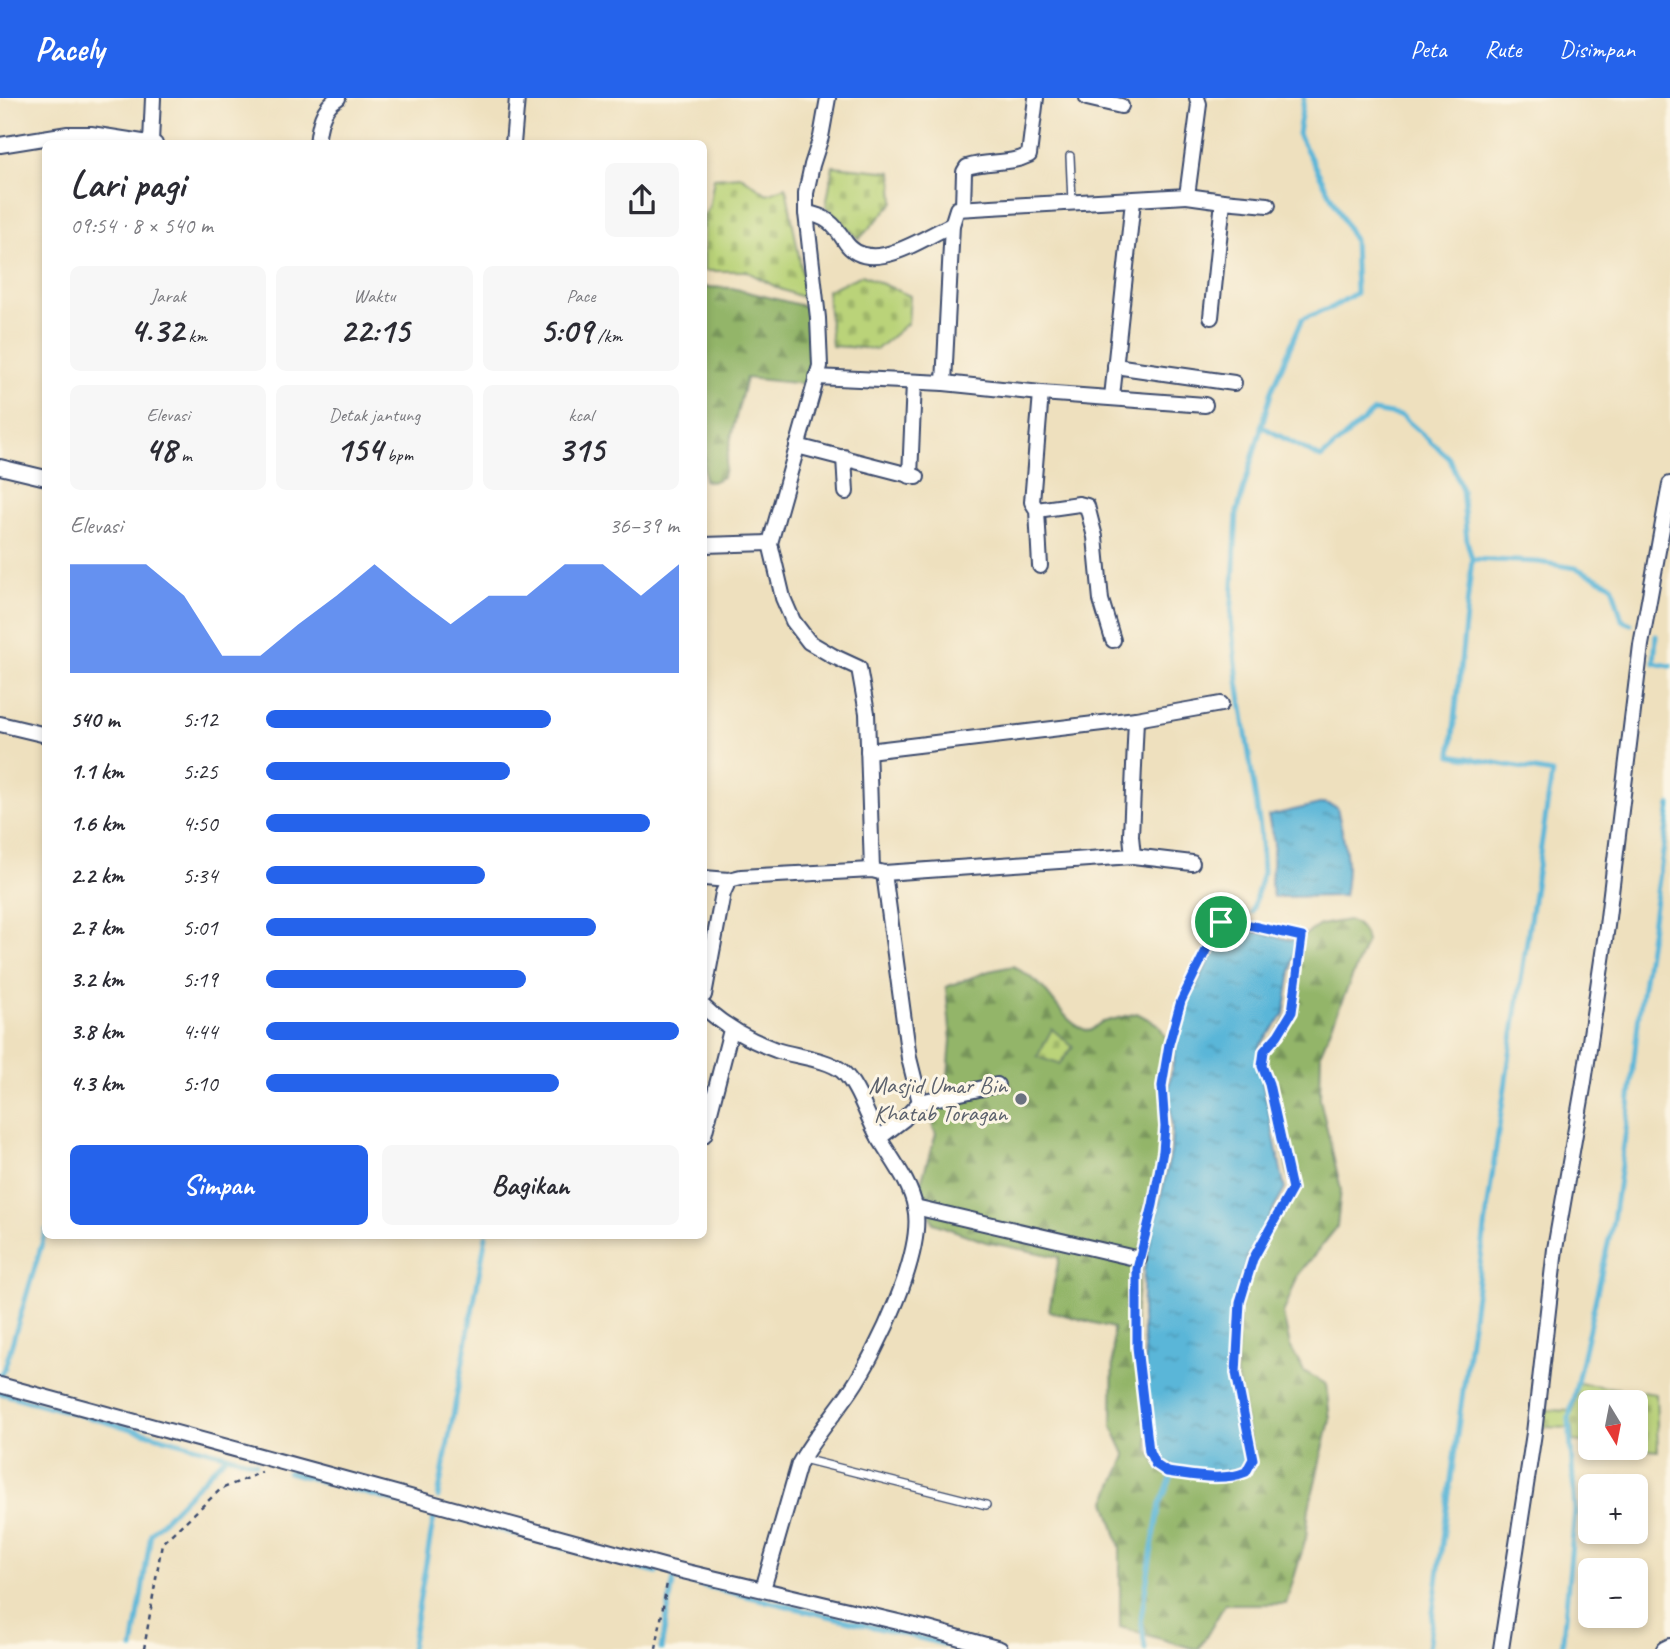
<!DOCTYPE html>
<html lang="id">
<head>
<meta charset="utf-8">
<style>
	:root { --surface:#fff; --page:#f7f7f7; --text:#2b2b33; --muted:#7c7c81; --accent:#2563eb }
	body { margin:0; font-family:Caveat,sans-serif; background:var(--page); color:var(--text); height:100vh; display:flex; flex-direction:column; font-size:26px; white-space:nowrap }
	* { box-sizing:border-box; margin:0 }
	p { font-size:23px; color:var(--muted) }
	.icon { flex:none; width:38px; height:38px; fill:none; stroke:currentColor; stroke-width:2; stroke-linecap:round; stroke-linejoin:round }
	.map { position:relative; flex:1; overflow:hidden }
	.details { position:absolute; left:42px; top:42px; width:665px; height:1099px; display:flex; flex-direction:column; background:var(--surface); border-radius:10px; box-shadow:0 4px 10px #0003 }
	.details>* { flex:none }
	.needle { width:46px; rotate:170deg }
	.controls { position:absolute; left:1578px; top:1292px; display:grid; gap:14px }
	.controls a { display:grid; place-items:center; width:70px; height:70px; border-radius:10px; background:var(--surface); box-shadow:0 4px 10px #0003; font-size:35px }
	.pin { position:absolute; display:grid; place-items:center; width:60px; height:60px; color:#fff; margin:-30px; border:4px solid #fff; border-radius:50%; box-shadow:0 2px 7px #0007 }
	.round { display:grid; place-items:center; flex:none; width:74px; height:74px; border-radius:10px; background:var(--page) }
	.headline { display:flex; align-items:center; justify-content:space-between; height:119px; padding:0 28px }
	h1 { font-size:38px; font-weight:800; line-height:52px }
	.metrics { display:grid; grid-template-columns:repeat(3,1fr); gap:10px; height:119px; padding:7px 28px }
	.metrics div { display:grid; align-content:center; border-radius:10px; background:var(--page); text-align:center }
	.metrics b { font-size:35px; font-weight:800 }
	.metrics small { font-size:19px; font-weight:400 }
	.metrics p { font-size:19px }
	.chart { height:196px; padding:14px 28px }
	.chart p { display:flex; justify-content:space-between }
	.chart svg { width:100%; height:126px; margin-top:7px; fill:var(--accent); opacity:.7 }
	.cta { display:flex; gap:14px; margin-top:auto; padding:14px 28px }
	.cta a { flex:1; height:80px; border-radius:10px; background:var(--accent); color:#fff; font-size:28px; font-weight:800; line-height:80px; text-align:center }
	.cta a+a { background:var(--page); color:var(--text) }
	ul { padding:0 28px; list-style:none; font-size:23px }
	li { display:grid; grid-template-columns:112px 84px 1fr; align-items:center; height:52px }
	li i { height:18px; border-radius:9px; background:var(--accent) }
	header { display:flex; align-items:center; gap:42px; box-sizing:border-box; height:98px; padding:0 35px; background:var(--accent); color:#fff }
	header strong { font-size:33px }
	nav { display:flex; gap:38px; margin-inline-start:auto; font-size:24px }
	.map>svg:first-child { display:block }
	.forest { fill:url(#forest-firs); stroke:#577264; stroke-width:2 }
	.cemetery { fill:url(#cemetery-stones); stroke:#6a816c; stroke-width:2 }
	.water { fill:url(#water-ripples); stroke:#3a729b; stroke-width:2 }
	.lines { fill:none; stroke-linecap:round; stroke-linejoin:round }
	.stream { stroke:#5ab6d8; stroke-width:5 }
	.service-casing { stroke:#3b4a6c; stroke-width:10 }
	.minor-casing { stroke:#3b4a6c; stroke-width:18 }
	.path { stroke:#3b4a6c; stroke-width:2.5; stroke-dasharray:5 5; stroke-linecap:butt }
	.service { stroke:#fff; stroke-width:7 }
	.minor { stroke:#fff; stroke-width:14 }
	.route-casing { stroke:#fff; stroke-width:14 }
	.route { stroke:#2563eb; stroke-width:9 }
	.worship-dot { fill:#6b7280; stroke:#fcf5e5; stroke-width:2.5 }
	.labels { text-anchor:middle; stroke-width:6; stroke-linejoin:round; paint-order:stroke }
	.worship-label { font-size:24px; fill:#5b616d; stroke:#fcf5e5; text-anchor:end }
</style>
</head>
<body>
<header>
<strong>Pacely</strong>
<nav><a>Peta</a><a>Rute</a><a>Disimpan</a></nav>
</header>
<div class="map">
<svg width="1670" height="1551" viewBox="0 0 1670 1551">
	<defs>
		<pattern id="forest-firs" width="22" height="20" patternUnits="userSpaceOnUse" patternTransform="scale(1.75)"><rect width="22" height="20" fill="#93b569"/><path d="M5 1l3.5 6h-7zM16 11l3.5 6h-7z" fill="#77945a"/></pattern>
		<pattern id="cemetery-stones" width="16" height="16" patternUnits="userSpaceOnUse" patternTransform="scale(1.75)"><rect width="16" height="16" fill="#bad379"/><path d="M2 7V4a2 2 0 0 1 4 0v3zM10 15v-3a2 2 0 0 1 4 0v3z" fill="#9fb56b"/></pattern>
		<pattern id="water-ripples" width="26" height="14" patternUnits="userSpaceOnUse" patternTransform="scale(1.75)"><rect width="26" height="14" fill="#5ab6d8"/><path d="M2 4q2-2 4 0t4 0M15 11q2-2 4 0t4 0" fill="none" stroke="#4a94b2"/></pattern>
	</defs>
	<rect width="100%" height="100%" fill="#fcf5e5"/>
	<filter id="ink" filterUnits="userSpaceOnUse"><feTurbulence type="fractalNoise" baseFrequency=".0143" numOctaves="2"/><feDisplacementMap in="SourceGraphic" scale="14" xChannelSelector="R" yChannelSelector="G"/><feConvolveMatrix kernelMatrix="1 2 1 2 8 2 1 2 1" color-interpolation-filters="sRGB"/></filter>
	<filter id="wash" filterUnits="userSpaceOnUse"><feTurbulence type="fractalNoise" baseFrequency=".00686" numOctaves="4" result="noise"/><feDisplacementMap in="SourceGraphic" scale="28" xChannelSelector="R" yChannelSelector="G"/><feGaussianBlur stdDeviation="1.57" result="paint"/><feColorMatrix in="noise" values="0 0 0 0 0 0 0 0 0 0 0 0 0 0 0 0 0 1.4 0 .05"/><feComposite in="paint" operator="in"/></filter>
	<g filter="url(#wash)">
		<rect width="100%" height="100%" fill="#eee0be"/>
		<g class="forest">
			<path d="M704,189L732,190L808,209C815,240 816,256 805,286L746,280L732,335L723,379L711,384L704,382Z"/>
			<path d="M1348,822C1359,826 1363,832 1367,843L1321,954L1320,1001L1341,1091L1337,1129L1298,1177L1283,1216L1290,1248L1304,1273L1326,1286L1330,1322L1309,1410L1306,1440L1286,1506H1225L1199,1551H1195L1120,1529V1449L1106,1403L1126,1358L1112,1328L1113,1230L1049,1213L1059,1159L986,1144L933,1125L921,1084L936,1036L929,1019L947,991L951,942L946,889L989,873L1013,868C1021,873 1030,878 1037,884C1055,900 1065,928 1090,933L1100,925L1137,915L1159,927L1169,946L1162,988L1163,1053L1142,1151L1135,1217L1149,1353L1160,1371L1233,1379L1246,1374L1253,1361L1236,1275L1240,1204L1253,1161L1292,1091L1262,968L1264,952L1292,913L1302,839L1320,827Z"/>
		</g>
		<g class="cemetery">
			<path d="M833,68L892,74L894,104L859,141L826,108Z"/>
			<path d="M741,78L767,96L786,89L807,201L780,191L746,173H704V117L709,110L714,80Z"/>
			<path d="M862,177L910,198L908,225L877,251L832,248L827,192Z"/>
			<path d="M1052,931L1073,949L1059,966L1037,959Z"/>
			<path d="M1578,1285L1656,1296L1658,1353L1625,1349H1636V1304H1591V1345L1573,1343L1572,1330L1543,1329L1545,1312L1573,1313Z"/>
		</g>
		<g class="water">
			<path d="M1324,705L1337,709C1344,746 1351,759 1344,798L1273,799L1271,784L1274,744L1268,718Z"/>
			<path d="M1227,828L1296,843L1284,917L1260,947L1257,959L1285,1091L1248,1157L1235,1199L1228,1274L1248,1359L1241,1370C1222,1377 1171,1373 1157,1358L1148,1296L1144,1250L1142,1218L1144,1172L1171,1054L1172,1030L1169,989L1176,947L1188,904Z"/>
		</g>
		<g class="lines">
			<g class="stream">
				<path d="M1261,328L1321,360L1374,313L1402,318L1449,360L1462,392L1467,443L1472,461L1538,464L1576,470L1612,487L1622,522L1631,526"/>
				<path d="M1656,538L1654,565L1670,568"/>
				<path d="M1252,814L1263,774L1260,730L1238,583L1231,522L1237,414L1272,292L1302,221L1333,209L1356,195L1354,142L1298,36L1304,0"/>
				<path d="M0,1278L5,1269L46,1132"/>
				<path d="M0,1295L256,1365"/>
				<path d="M288,1374L656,1475"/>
				<path d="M438,1399L486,1138"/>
				<path d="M680,1482L964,1551"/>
				<path d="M133,1551L151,1435L227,1357"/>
				<path d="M411,1551L435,1413"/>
				<path d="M661,1551L674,1480"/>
				<path d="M1145,1551L1141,1520L1152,1450L1160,1406L1176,1369"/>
				<path d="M1428,1551L1495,1056L1552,675L1451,657L1472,461"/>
				<path d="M1562,1551L1575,1413L1569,1320L1613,1123L1628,1018L1639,915L1670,707"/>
			</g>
		</g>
	</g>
	<g filter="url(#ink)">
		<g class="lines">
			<defs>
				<g id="service">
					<path d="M1070,58L1072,104"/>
					<path d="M1224,823L1302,839L1292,913L1278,937L1264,952L1262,968L1269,986L1292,1091L1253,1161L1240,1204L1236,1275L1253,1353L1251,1368L1246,1374C1222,1384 1192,1376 1167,1374L1155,1366L1149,1353L1137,1249L1136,1181L1163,1053L1165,1029L1162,988L1169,946L1181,903L1219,826Z"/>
					<path d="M803,1361L986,1407"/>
				</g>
				<g id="minor">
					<path d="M828,0L821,39L812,67L806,95V115L818,220L820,268L770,445L783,500L793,523L809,544L833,558L859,570L867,615L872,772"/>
					<path d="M1087,0L1121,8"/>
					<path d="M151,44L153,0"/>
					<path d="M317,46C319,28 322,9 338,0"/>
					<path d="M513,46L517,0"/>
					<path d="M0,47L68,36H91L155,46"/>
					<path d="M1187,98L1223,103L1211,219"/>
					<path d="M1223,103L1268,107"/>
					<path d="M963,109L964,74L967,69C987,62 1009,67 1029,57L1036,0"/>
					<path d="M806,115C826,118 834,126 844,142C868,181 923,139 952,127"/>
					<path d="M1115,268L1234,285"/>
					<path d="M816,279L944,285L952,127L957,111L1187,98L1199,6L1197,0"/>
					<path d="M944,285L1041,295L1205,307"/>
					<path d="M1041,295L1032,404L1037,412L1079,406L1087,408L1095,439L1101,502L1113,542"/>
					<path d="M1112,299L1133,103"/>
					<path d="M797,348L917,379"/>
					<path d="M844,359L846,394"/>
					<path d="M0,369L46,380"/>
					<path d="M910,378L914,285"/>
					<path d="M1037,412L1040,468"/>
					<path d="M704,447L770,445"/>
					<path d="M1136,621L1221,606"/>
					<path d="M0,626L46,637"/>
					<path d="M1133,758L1192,765"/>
					<path d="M884,775L909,960L920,1004"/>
					<path d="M704,780L729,782L741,779L872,772L884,775L1133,758L1131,738L1136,621L868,653"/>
					<path d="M704,897L723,795L729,782"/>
					<path d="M704,909C725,929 749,942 776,952C794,958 828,961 842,973C858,987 867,1019 878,1038C890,1059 911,1085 915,1109C925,1154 877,1254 851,1292C834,1317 813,1340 799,1366L763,1491"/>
					<path d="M704,1037L731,932"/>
					<path d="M879,1040L904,1021L920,1004L997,987"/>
					<path d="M915,1109L1139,1161"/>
					<path d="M0,1287L670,1470L928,1531L1000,1551"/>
					<path d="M1501,1551L1534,1335L1555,1151L1584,984L1607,828L1641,547L1670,386"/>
					<path d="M1664,1551L1670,1548"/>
				</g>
			</defs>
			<use href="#service" class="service-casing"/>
			<use href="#minor" class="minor-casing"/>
			<g class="path">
				<path d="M144,1551L162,1445L221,1391L262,1374"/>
				<path d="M656,1551L667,1485"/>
			</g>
			<use href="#service" class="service"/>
			<use href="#minor" class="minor"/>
		</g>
	</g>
	<g class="lines" filter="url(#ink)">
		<defs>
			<path id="route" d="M1227,822L1302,839L1292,914L1278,937L1264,953L1262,968L1269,986L1292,1091L1253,1161L1240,1204L1236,1275L1253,1361L1246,1374C1222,1384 1192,1377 1167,1374L1155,1366L1149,1353L1137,1249V1171L1153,1107L1163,1053L1165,1029L1162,988L1169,946L1181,903L1219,826Z"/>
		</defs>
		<use href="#route" class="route-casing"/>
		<use href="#route" class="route"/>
	</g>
	<circle class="worship-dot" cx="1021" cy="1001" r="7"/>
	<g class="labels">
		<g class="worship-label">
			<text x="1007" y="995">Masjid Umar Bin<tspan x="1007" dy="28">Khatab Toragan</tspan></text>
		</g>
	</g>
</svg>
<div class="controls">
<a><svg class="needle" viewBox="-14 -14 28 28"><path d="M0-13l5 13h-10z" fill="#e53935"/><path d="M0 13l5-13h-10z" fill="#7c7c81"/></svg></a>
<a>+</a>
<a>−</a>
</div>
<div class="pin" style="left:1221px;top:824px;background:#1e9e55"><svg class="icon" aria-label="arrive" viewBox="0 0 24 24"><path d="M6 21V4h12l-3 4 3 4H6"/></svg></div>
<section class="details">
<div class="headline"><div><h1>Lari pagi</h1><p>09:54 · 8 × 540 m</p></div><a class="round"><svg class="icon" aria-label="share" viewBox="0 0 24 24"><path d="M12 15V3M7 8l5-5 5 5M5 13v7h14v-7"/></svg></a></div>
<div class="metrics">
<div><p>Jarak</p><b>4.32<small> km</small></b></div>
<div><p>Waktu</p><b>22:15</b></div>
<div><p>Pace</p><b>5:09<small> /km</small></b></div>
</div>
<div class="metrics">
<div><p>Elevasi</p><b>48<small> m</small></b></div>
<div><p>Detak jantung</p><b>154<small> bpm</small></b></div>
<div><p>kcal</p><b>315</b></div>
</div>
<div class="chart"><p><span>Elevasi</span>36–39 m</p>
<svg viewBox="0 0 160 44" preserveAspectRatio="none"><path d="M0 44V6L10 6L20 6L30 17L40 38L50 38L60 27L70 17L80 6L90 17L100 27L110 17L120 17L130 6L140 6L150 17L160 6V44z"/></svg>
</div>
<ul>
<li><b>540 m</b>5:12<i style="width:69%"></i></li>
<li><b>1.1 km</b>5:25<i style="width:59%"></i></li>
<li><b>1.6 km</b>4:50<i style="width:93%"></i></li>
<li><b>2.2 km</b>5:34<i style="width:53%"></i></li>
<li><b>2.7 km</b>5:01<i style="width:80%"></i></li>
<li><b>3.2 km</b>5:19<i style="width:63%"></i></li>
<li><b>3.8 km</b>4:44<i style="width:100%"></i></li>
<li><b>4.3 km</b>5:10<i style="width:71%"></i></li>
</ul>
<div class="cta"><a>Simpan</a><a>Bagikan</a></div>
</section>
</div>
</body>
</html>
